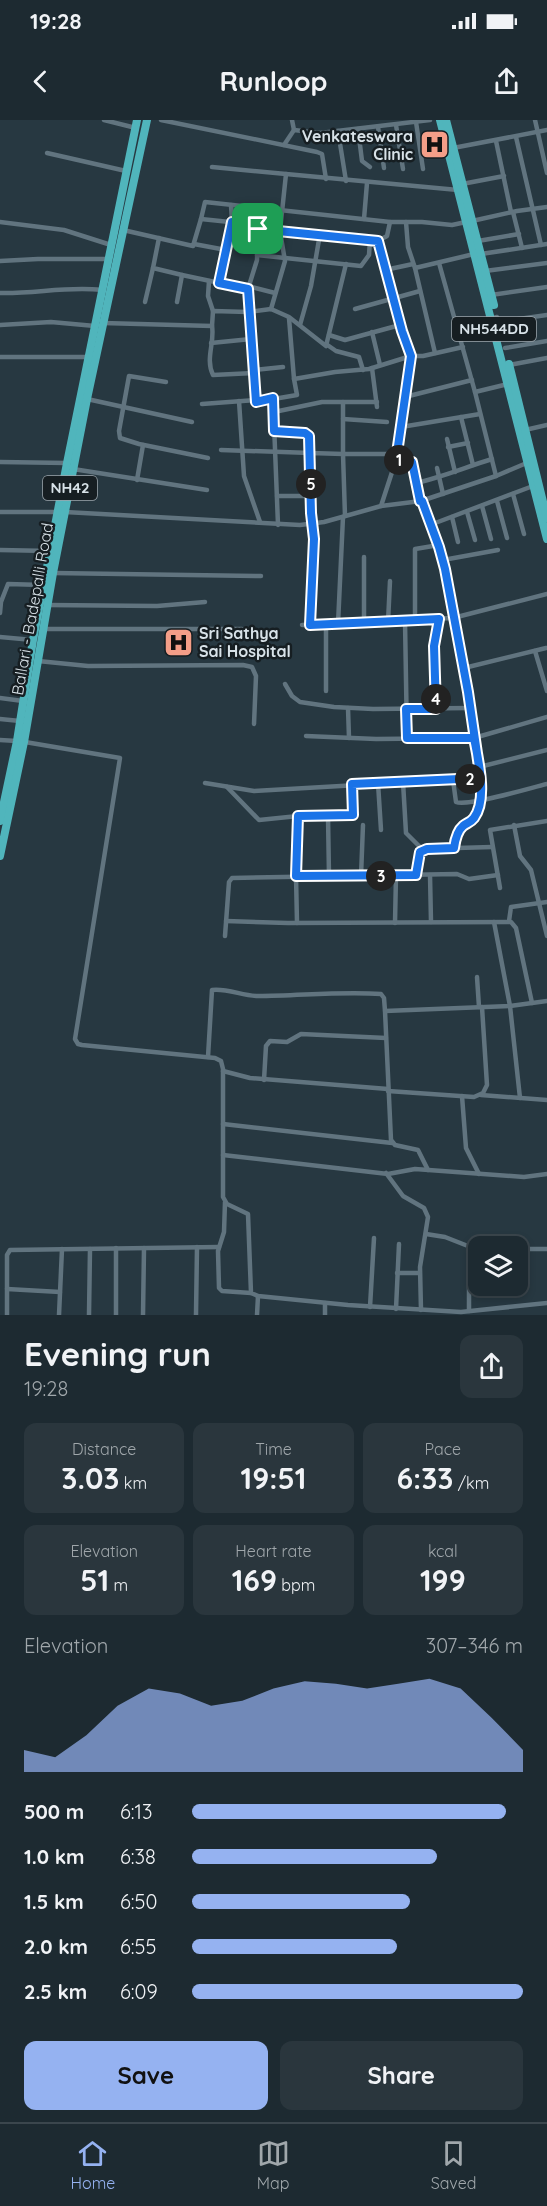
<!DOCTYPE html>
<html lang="en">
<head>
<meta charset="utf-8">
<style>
	:root { --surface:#1d2a31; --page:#2a363d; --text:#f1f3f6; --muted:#a0a7ab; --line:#3b464d; --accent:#95b2f1 }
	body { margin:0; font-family:Quicksand,sans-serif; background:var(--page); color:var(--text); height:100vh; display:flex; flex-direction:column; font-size:22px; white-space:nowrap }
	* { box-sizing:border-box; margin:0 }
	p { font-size:20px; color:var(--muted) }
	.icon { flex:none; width:33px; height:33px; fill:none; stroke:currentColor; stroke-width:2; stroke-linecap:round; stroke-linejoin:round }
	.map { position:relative; height:1195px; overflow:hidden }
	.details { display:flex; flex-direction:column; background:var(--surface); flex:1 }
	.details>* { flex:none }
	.tools { position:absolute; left:468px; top:1116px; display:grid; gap:12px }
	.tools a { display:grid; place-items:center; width:60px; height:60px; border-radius:12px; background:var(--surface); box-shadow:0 3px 9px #0003,0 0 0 2px var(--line); font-size:30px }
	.pin { position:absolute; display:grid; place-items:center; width:51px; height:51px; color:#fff; margin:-26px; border-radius:12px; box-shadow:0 3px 9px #0006 }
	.km { position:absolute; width:30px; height:30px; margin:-15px; border-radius:50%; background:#222; color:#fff; font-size:16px; line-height:30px; text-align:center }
	.round { display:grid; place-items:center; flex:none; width:63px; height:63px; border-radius:12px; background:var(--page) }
	.headline { display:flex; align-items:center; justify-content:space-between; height:102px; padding:0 24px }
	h1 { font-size:33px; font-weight:700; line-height:45px }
	.figures { display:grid; grid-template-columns:repeat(3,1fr); gap:9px; height:102px; padding:6px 24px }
	.figures div { display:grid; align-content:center; border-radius:12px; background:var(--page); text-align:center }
	.figures b { font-size:30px; font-weight:700 }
	.figures small { font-size:16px; font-weight:400 }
	.figures p { font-size:16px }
	.chart { height:168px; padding:12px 24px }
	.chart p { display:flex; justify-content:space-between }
	.chart svg { width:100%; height:108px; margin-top:6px; fill:var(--accent); opacity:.7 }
	.cta { display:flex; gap:12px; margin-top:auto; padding:12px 24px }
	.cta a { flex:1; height:69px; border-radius:12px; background:var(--accent); color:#111; font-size:24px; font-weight:700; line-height:69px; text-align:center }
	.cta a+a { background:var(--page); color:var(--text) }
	ul { padding:0 24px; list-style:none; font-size:20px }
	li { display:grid; grid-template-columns:96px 72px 1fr; align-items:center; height:45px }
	li i { height:15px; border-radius:8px; background:var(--accent) }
	.status { display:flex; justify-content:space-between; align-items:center; height:42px; padding:0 30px; background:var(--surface); direction:ltr }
	.status svg { height:16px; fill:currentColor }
	header { display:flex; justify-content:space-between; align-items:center; height:78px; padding:0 24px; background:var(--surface); font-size:27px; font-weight:700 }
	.tab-bar { display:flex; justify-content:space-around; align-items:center; height:84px; border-top:2px solid var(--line); background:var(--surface); font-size:16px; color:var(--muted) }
	.tab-bar a { display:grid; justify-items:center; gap:3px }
	.tab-bar .active { color:var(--accent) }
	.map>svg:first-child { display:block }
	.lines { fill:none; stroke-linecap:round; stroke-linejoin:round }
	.minor { stroke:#61747f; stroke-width:4.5 }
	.trunk { stroke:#50b5bc; stroke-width:8 }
	.route-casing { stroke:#fff; stroke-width:12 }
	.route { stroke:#1a73e8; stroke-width:8 }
	.labels { text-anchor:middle; stroke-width:5; stroke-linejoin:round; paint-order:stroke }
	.shield { fill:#161e22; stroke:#9ea7ad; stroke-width:1.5 }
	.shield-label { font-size:15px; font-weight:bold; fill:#d8e2e8 }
	.poi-label { font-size:16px; font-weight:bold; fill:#d8e2e8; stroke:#161e22; text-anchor:end }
	.street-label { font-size:16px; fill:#d8e2e8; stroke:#161e22 }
</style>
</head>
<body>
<div class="status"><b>19:28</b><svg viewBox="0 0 49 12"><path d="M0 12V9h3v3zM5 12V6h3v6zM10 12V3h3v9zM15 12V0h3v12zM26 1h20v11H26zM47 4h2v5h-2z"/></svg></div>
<header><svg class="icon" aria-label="back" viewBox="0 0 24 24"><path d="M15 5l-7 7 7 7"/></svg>Runloop<svg class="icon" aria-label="share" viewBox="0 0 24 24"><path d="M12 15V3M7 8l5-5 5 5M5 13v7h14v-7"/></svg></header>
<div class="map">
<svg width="547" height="1195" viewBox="0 0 547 1195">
	<rect width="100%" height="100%" fill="#273841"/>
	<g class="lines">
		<g class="minor">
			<path d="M104,0L136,8"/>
			<path d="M161,0L317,32L322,34L326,59"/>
			<path d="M292,0L294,10L320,13L430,0"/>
			<path d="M535,0L547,53"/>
			<path d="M416,2L423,49"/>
			<path d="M396,5L403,49"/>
			<path d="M378,7L384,48"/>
			<path d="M358,9L362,41L370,47"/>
			<path d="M338,11L346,61"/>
			<path d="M516,17L541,125"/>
			<path d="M496,21L511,92"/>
			<path d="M284,25L294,10"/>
			<path d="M453,28L547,10"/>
			<path d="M47,33L126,51"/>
			<path d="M212,47L286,54"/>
			<path d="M462,64L504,56"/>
			<path d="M513,92L522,128"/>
			<path d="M201,99L205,82L390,102"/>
			<path d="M364,99L367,63"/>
			<path d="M472,101L517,91L547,87"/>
			<path d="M0,102L64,110L111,125"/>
			<path d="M406,102L408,127L415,148L474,134"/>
			<path d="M258,109L370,120"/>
			<path d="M123,110L193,126L201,99L258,105L257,140L248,169L254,253L213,255C205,239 215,222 212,206"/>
			<path d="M159,118L153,148L182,155L177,182"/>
			<path d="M378,121L402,211L411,236L405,277L472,260"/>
			<path d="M478,121L519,114"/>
			<path d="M194,124L226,130"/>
			<path d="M481,134L547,124"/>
			<path d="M257,135L361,146L369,135L370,120L378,121L387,116L390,102H422L452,105L466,102"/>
			<path d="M0,141L38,139H109"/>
			<path d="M439,143L475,272L508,264"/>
			<path d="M415,148L435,233"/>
			<path d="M385,150L413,144"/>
			<path d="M485,151L547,143"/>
			<path d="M182,155L248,169"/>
			<path d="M209,161L208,176L213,191"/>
			<path d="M219,163L232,102L231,85"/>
			<path d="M248,166L275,173"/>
			<path d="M0,173C34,174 68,166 101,170"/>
			<path d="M491,175L547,167"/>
			<path d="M145,182L153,148"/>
			<path d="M271,189L285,141L280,111L286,54L458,70"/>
			<path d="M355,189L420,171"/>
			<path d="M289,198L294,259L335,252L369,249L411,236H423L463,227"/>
			<path d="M498,202L547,195"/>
			<path d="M103,203L212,206L213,191L248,192L271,189L289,197L326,226L346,144"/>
			<path d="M0,205L51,202L95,206"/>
			<path d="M300,205L311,166L320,114"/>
			<path d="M458,206L497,197"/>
			<path d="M372,212L380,245"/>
			<path d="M329,215L345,220L400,205"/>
			<path d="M211,223L251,219"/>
			<path d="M326,224L336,231L359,237L363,250"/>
			<path d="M505,228L547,221"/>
			<path d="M0,237H89"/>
			<path d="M509,245L547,238"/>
			<path d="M372,248L377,287"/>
			<path d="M254,250L283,247"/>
			<path d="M254,253L256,282L297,275L294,259"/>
			<path d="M166,262L129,256L119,311L120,318L139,324L208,338"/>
			<path d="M273,278L278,405"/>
			<path d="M87,279L192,302"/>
			<path d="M239,281L244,356L260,402"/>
			<path d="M343,282V334H397"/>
			<path d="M202,284L256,280"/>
			<path d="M274,292L322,282H377"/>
			<path d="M461,297L473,345"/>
			<path d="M343,299L387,302"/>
			<path d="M401,307L480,294"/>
			<path d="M525,310L547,305"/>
			<path d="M274,311L307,314L310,318V333"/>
			<path d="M447,319L455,352"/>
			<path d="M448,327L468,323"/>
			<path d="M221,330L311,333"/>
			<path d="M396,340L412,342L420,381"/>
			<path d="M0,342L67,343"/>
			<path d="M437,348L443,374"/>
			<path d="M73,349L207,370"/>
			<path d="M496,356L529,342"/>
			<path d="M137,360L143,325"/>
			<path d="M416,363C442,357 466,347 492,339"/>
			<path d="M513,374L524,414"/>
			<path d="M277,376H311L314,419L310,505"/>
			<path d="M311,376V333L343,334L345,396"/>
			<path d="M421,381L430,405L533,366"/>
			<path d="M497,381L507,418"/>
			<path d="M381,386L395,343L405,277"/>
			<path d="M482,386L491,419"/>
			<path d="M0,392H65L300,405L324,402L381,386L421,381L496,356L475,272"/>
			<path d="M467,392L475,420"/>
			<path d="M452,397L458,422"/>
			<path d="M430,405L439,427L445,449L468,572L479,647L481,671L478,689L474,698L459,711L454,728"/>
			<path d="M0,430L50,431"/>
			<path d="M364,437V503"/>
			<path d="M443,440L498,430"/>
			<path d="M53,453L261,456"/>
			<path d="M47,485L157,486L205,482"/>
			<path d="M0,493L1,482L8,464L43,465"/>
			<path d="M405,501L407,618"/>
			<path d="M415,501V429L439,425"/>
			<path d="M388,502L390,461"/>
			<path d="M326,504V571"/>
			<path d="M338,504L343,397"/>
			<path d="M302,505L453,498L547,474"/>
			<path d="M43,509H242"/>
			<path d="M0,517L33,520"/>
			<path d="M535,531L547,571"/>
			<path d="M38,541L88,546L243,545L252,547L256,556L254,604"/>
			<path d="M464,548L546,528"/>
			<path d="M285,564L292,576L300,582L334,587L373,589L470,588"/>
			<path d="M0,578L23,581"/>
			<path d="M348,588L349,618"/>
			<path d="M437,589L434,526L439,499"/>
			<path d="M0,599L20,601"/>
			<path d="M306,616L376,619L474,618L547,597"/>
			<path d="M0,620L17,621"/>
			<path d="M25,622L120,638L75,919L78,924L82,925L215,938L221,941L223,949V1077L227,1084L248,1094L251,1173L258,1176L348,1185L461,1192L547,1183"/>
			<path d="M479,647L547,630"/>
			<path d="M453,660L456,682C467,687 530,668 547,664"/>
			<path d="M403,662L406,713L422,729"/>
			<path d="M205,663L254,671L479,658"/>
			<path d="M378,663L381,710"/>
			<path d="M227,667L259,700L298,696L353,695L352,664"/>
			<path d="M328,696L329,756"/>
			<path d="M514,705L520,736L531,750L547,816"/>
			<path d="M416,755L419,734L422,729L492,727"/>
			<path d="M430,755L431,802"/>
			<path d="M361,756L363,705"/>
			<path d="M500,768L490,710L547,701"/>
			<path d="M226,801L288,803L511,802L516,808L532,883"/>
			<path d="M509,801L511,787L547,782"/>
			<path d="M494,802L510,886L520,978"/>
			<path d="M297,803L296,756L298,696"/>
			<path d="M395,803L396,755"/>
			<path d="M225,816L229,762L232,758L457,754L469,759L498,755"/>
			<path d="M477,857L479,887"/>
			<path d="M385,891L510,886L547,881"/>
			<path d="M208,937L212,870C227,868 243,876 258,876C298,876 341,871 381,874L384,878L385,891L391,1020L395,1025L418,1030L428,1050"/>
			<path d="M223,951L250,958L388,969"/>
			<path d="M264,960L266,926L270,921L287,922L301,914L386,918"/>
			<path d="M388,971L474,977L483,973L487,965L482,887"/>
			<path d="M481,975L547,980"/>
			<path d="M462,976L466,1028L479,1054"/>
			<path d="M223,1004L392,1023"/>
			<path d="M223,1035L388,1054L415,1049L524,1057L547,1054"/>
			<path d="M386,1053L403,1076L424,1088L428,1097L420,1147L421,1190"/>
			<path d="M225,1082L224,1112L218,1131L219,1168L222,1171L251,1173"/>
			<path d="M426,1114L445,1117L473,1128L478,1129"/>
			<path d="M469,1127V1191"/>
			<path d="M518,1129H547"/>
			<path d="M397,1153H419"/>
			<path d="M7,1169L60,1172"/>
			<path d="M370,1187L374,1118"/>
			<path d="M396,1189L399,1124"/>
			<path d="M7,1195V1135L10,1130L219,1127"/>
			<path d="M59,1195L62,1129"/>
			<path d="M89,1195L90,1129"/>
			<path d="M116,1195V1128"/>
			<path d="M143,1195L144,1128"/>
			<path d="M196,1195L197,1127"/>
			<path d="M257,1195L258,1176"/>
			<path d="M325,1195V1183"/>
		</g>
		<g class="trunk">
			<path d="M440,0L547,419"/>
			<path d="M446,0L494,185"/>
			<path d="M509,244L547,398"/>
			<path d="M0,701L17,621L33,520L67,343L137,0"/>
			<path d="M0,736L24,622L53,453L87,279L147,0"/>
		</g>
	</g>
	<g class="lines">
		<defs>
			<path id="route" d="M258,109L378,121L402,211L411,236L396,340L412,342L420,381H422L439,427L445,449L468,572L479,647L480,658L352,664L353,695L298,696L296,756L416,755L420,732L427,729L454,728C455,721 457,711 463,706C467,703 471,702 474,698C488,679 478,639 474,618H407L406,589H436L434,526L439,499L310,505L314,419L311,393L309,316L305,313L274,311L273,278L256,282L248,169L219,163L232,102L258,105V109"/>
		</defs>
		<use href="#route" class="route-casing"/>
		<use href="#route" class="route"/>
	</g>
	<defs>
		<symbol id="hospital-square" viewBox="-11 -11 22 22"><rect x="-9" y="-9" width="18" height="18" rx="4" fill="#f49e88" stroke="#161e22"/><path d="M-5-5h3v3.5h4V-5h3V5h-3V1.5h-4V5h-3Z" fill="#111"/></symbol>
	</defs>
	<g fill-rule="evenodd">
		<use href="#hospital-square" x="418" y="8" width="33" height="33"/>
		<use href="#hospital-square" x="162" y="506" width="33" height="33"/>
	</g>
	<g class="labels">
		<g class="shield">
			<rect x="452" y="197" width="84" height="24" rx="4.5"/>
			<rect x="43" y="356" width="54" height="24" rx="4.5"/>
		</g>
		<g class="shield-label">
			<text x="494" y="214">NH544DD</text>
			<text x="70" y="373">NH42</text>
		</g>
		<g class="poi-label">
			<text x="413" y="22">Venkateswara<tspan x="413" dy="18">Clinic</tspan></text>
			<text x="199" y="519" text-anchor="start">Sri Sathya<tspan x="199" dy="18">Sai Hospital</tspan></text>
		</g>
		<g class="street-label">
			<text transform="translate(32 489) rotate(-80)" y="6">Ballari - Badepalli Road</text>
		</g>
	</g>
</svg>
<div class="tools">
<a><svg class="icon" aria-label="layers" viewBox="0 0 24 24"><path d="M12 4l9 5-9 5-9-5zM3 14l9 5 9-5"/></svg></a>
</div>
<div class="pin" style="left:258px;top:109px;background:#1e9e55"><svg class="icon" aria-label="arrive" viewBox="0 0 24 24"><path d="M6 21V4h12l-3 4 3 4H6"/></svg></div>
<b class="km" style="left:399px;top:340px">1</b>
<b class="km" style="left:470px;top:659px">2</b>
<b class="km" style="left:381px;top:756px">3</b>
<b class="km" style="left:436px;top:579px">4</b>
<b class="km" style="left:311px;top:364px">5</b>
</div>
<section class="details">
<div class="headline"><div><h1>Evening run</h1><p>19:28</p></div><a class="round"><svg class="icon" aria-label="share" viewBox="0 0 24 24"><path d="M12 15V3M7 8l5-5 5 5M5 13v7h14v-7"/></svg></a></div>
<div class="figures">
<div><p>Distance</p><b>3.03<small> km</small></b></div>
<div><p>Time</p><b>19:51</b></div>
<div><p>Pace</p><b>6:33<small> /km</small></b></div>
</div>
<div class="figures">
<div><p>Elevation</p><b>51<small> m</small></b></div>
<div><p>Heart rate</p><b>169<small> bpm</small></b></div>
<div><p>kcal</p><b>199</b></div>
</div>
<div class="chart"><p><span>Elevation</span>307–346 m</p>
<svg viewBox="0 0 160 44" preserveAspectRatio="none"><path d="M0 44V35L10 38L20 29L30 17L40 10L50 12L60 17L70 15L80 10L90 7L100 8L110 10L120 8L130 6L140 10L150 22L160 35V44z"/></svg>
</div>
<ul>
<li><b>500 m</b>6:13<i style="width:95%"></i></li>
<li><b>1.0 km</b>6:38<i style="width:74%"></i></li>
<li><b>1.5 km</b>6:50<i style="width:66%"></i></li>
<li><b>2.0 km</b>6:55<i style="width:62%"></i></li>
<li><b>2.5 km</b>6:09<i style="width:100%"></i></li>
</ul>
<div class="cta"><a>Save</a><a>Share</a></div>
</section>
<nav class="tab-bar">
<a class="active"><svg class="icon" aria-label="home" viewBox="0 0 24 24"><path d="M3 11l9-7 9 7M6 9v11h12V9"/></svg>Home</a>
<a><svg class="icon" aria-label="map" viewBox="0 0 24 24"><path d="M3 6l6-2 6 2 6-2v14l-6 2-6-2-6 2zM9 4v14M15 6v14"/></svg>Map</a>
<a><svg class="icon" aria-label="saved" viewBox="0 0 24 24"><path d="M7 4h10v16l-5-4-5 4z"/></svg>Saved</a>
</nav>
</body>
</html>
